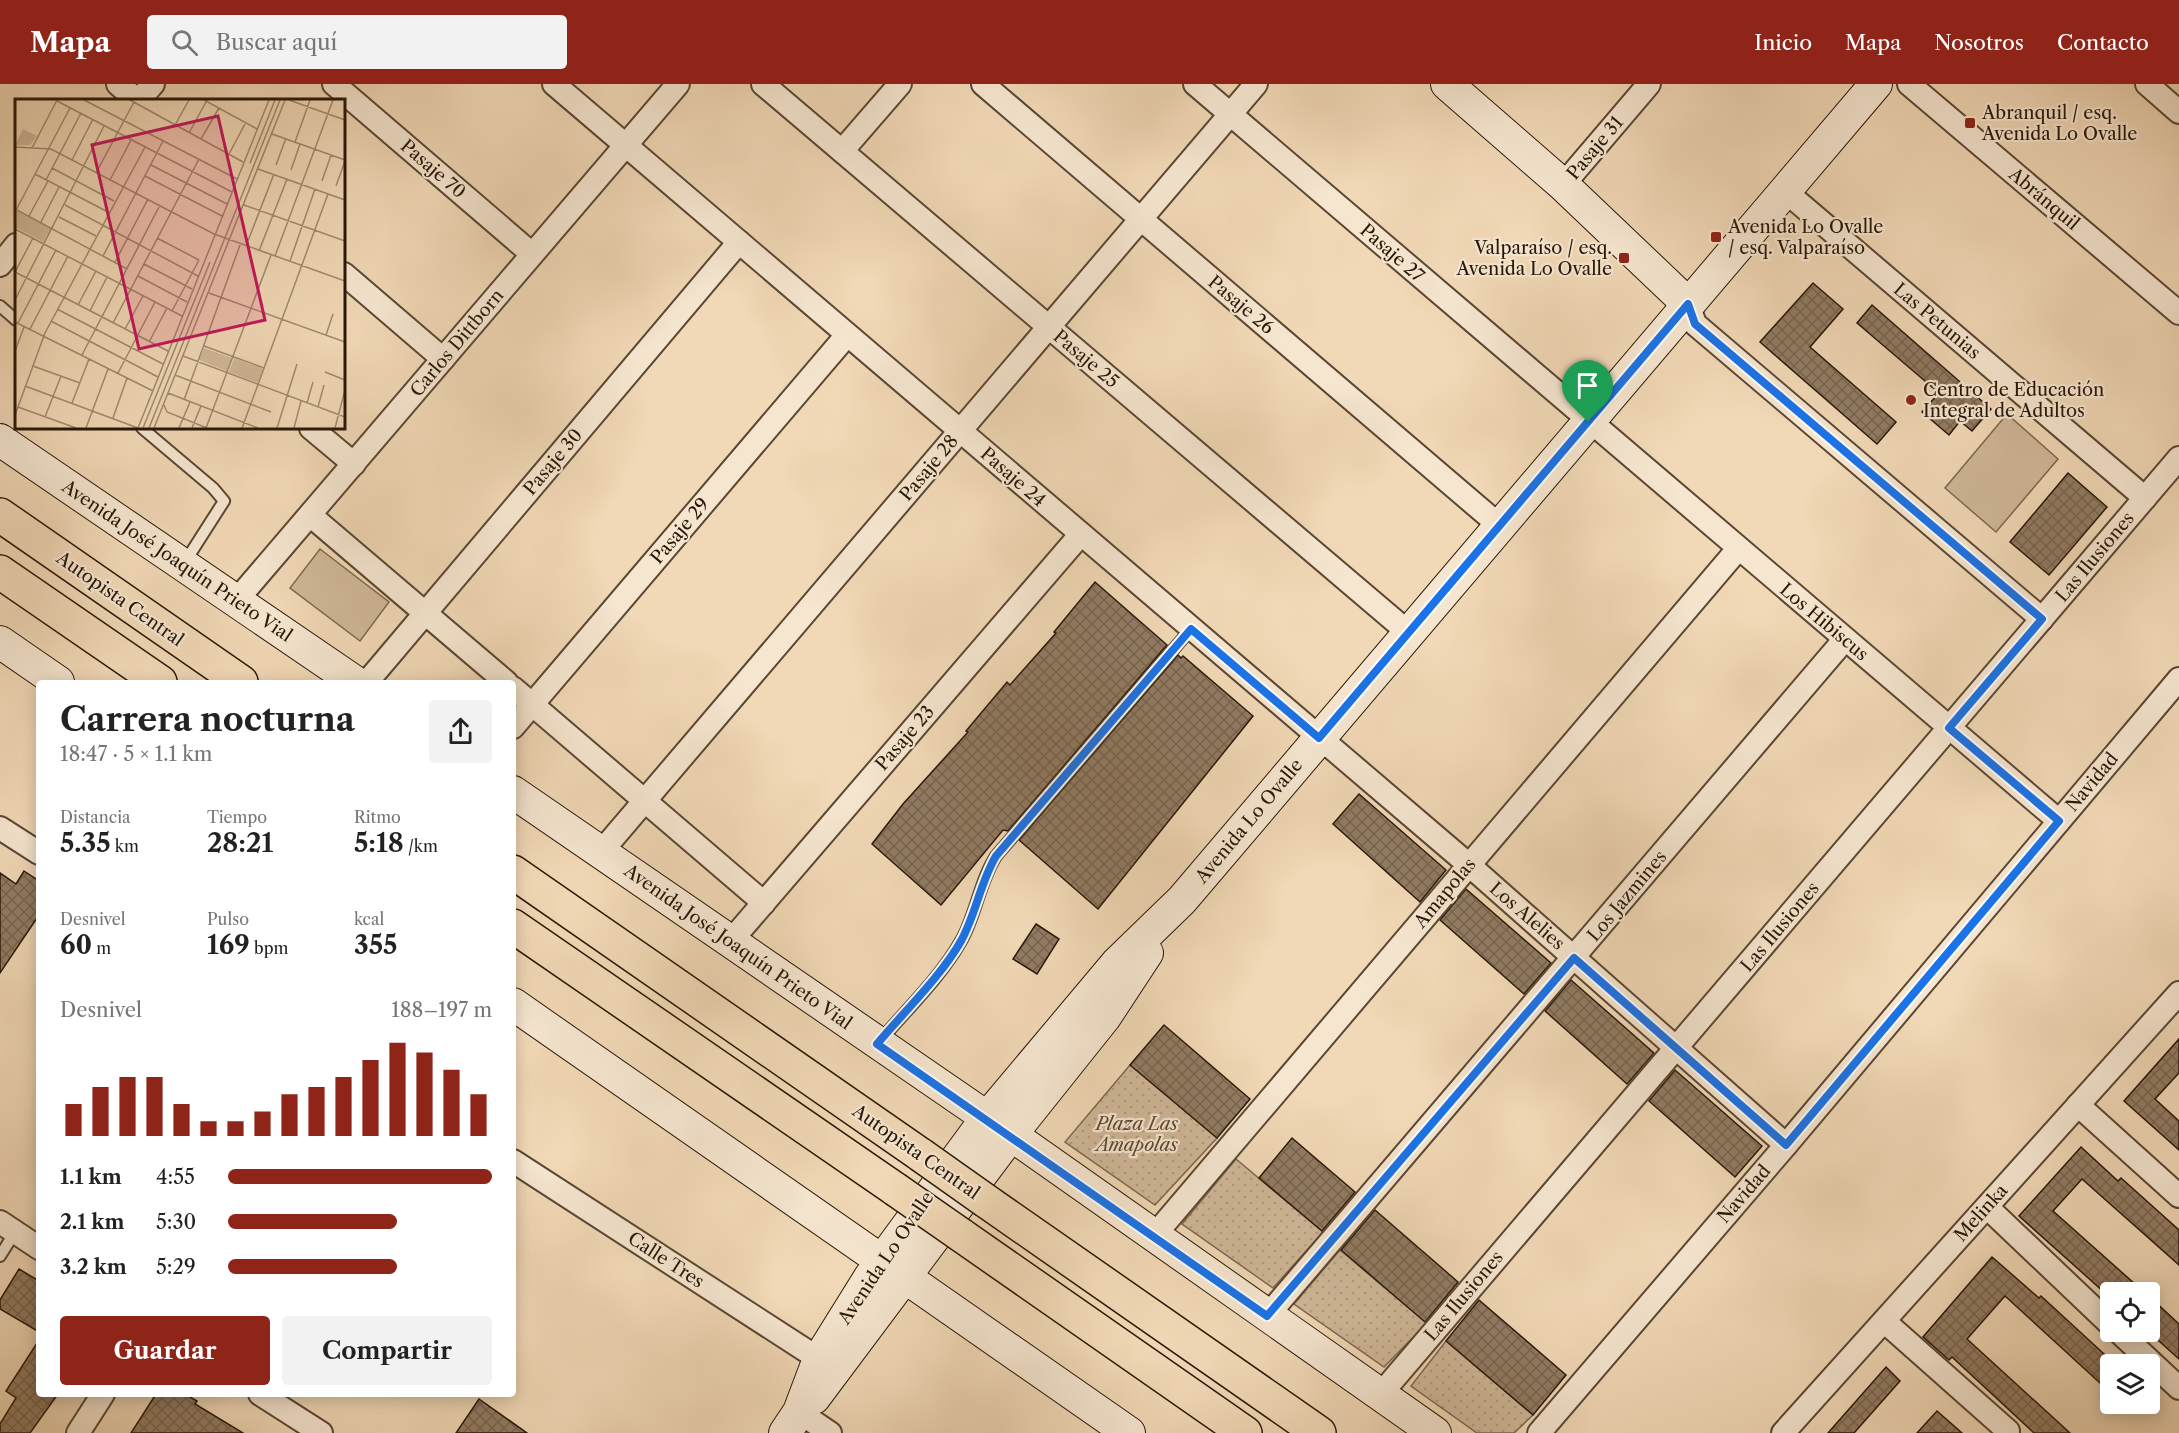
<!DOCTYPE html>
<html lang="es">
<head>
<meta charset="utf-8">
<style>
	:root { --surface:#fff; --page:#f2f2f2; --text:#222; --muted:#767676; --accent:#8f2418 }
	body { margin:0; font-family:"Libre Caslon Text",serif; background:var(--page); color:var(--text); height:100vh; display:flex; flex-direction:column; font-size:22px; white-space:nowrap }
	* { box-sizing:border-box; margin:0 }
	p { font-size:20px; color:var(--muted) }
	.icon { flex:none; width:33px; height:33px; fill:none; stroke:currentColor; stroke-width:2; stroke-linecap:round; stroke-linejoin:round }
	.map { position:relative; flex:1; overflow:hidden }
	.sheet { position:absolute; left:36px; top:596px; width:480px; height:717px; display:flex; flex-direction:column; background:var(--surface); border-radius:6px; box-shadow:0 3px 15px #0003 }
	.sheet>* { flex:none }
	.buttons { position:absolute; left:2100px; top:1198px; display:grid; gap:12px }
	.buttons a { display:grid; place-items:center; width:60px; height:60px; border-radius:6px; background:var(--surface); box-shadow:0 3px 15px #0003; font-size:30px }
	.pin { position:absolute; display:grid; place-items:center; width:51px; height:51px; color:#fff; margin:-62px -26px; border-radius:50% 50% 50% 0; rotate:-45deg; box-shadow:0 0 6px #0007 }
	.pin .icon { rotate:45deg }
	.round { display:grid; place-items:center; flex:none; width:63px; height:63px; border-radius:6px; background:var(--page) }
	.overview { display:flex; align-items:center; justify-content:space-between; height:102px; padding:0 24px }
	h1 { font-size:33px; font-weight:800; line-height:45px }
	.metrics { display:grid; grid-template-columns:repeat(3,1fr); gap:9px; height:102px; padding:6px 24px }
	.metrics div { display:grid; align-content:center }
	.metrics b { font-size:26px; font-weight:800 }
	.metrics small { font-size:16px; font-weight:400 }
	.metrics p { font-size:16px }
	.chart { height:168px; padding:12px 24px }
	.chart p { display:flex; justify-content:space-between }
	.chart svg { width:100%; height:108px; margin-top:6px; stroke:var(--accent); stroke-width:6 }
	.action { display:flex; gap:12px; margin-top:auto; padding:12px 24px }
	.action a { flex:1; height:69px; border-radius:6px; background:var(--accent); color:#fff; font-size:24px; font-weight:800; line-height:69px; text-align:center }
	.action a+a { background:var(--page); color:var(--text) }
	ul { padding:0 24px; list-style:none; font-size:20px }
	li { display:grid; grid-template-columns:96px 72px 1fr; align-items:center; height:45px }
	li i { height:15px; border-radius:8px; background:var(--accent) }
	header { display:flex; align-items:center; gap:36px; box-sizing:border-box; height:84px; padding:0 30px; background:var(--accent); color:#fff }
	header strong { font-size:28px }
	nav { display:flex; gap:33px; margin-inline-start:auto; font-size:21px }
	.search { width:420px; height:54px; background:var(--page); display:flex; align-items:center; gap:15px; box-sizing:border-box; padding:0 21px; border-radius:6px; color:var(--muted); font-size:22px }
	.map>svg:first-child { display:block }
	.park { fill:url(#park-dots); stroke:#7c6750; stroke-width:1.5 }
	.pitch { fill:#cfb798; stroke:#7c6750; stroke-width:1.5 }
	.building { fill:url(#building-cross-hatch); stroke:#281707; stroke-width:1.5 }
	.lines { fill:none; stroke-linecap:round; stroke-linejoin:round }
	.lane-casing { stroke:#5a4733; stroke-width:14 }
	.street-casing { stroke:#5a4733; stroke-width:26 }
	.secondary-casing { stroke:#281707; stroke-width:34 }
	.highway-casing { stroke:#281707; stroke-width:36 }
	.lane { stroke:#f6e6d0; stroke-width:10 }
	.street { stroke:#f6e6d0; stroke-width:22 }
	.secondary { stroke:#f6e6d0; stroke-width:32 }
	.highway { stroke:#f1d8b6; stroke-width:33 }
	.highway-bridge-casing { stroke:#281707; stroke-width:36; stroke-linecap:butt }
	.highway-bridge { stroke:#f1d8b6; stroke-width:33 }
	.route-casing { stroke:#fff; stroke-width:12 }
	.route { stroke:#1a73e8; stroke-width:8 }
	.poi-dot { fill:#8f2418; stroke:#f6e6d0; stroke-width:2 }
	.labels { text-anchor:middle; stroke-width:4.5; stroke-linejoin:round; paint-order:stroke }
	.poi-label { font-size:18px; fill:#281707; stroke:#f6e6d0; text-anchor:start }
	.street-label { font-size:18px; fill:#281707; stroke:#f6e6d0 }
	.park-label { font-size:18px; font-style:italic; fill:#5a4732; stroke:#f6e6d0 }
	.inset-road { fill:none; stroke:#a18b70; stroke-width:1.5 }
	.view { fill:#c2185b; fill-opacity:0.15; stroke:#c2185b; stroke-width:3 }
	.inset-edge { fill:none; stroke:#281707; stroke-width:3 }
</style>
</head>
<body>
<header>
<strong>Mapa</strong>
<div class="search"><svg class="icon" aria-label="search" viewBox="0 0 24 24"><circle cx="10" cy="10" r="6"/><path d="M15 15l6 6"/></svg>Buscar aquí</div>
<nav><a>Inicio</a><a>Mapa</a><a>Nosotros</a><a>Contacto</a></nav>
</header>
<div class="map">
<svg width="2179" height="1349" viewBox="0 0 2179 1349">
	<defs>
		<pattern id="park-dots" width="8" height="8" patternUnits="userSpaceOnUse" patternTransform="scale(1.5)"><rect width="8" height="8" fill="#cfb798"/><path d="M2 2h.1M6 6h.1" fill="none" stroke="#b29d82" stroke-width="1.8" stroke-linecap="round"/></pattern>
		<pattern id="building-cross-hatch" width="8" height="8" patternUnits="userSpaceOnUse" patternTransform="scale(1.5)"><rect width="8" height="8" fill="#917b62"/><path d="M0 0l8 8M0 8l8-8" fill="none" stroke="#76644f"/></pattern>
	</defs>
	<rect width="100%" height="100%" fill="#f1d8b6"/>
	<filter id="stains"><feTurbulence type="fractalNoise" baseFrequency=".00333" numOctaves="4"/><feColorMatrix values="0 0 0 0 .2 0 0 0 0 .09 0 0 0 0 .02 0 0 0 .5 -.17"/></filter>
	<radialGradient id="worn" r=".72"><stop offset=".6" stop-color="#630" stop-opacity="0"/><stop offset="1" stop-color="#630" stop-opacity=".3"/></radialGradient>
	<g class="park">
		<path d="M1130,981L1217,1054L1155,1121L1065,1058Z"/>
		<path d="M1236,1075L1323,1148L1273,1204L1182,1140Z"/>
		<path d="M1340,1166L1427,1239L1384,1283L1294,1220Z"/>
		<path d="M1446,1257L1533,1331L1514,1349H1477L1411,1302Z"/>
	</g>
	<g class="pitch">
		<path d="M2007,330L2058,375L1996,448L1945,404Z"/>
		<path d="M320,465L389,518L360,557L290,504Z"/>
	</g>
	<g class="building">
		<path d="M1813,199L1843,225L1810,263L1896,338L1877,360L1760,258Z"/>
		<path d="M1872,221L1991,325L1972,347L1960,337L1949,351L1922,328L1939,309L1857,239Z"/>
		<path d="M2068,389L2107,423L2049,491L2010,458Z"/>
		<path d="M1095,498L1167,561L1008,747L1003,746L941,821L872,760L903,720L968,648L966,647L1007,598L1010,601L1056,549L1054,548Z"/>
		<path d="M1178,571L1181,574L1183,572L1253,632L1098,825L1019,756Z"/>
		<path d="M1359,710L1446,786L1420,818L1333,740Z"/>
		<path d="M24,787L39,797V831L0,889V789L16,800Z"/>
		<path d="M1466,805L1551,879L1524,910L1440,836Z"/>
		<path d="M1036,840L1059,855L1037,890L1013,875Z"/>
		<path d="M1571,896L1654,969L1627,1000L1545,927Z"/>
		<path d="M1164,941L1250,1015L1217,1054L1130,981Z"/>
		<path d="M2179,955V989L2155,1015L2179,1037V1066L2124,1017Z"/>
		<path d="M1675,986L1762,1062L1735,1093L1649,1017Z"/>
		<path d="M1292,1054L1355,1108L1322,1147L1259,1094Z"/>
		<path d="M2081,1063L2118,1097L2121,1094L2179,1146V1181L2082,1095L2053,1127L2145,1209H2105L2019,1132Z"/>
		<path d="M1375,1126L1458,1198L1425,1238L1341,1166Z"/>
		<path d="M1992,1173L2039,1214L2041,1212L2116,1281H2110V1288L2100,1299L2005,1212L1967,1255L2070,1349H2034L1952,1273L1949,1276L1923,1253Z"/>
		<path d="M19,1185L39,1197V1248L0,1225V1216Z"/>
		<path d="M2150,1213L2179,1240V1275L2150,1249Z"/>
		<path d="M1479,1216L1566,1291L1533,1331L1446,1257Z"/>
		<path d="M39,1256V1310H58L30,1349H0V1340L16,1314L6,1307Z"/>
		<path d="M1886,1283L1900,1297L1854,1349H1828Z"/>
		<path d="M156,1310H185L197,1317L195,1320L243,1349H131Z"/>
		<path d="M479,1315L527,1349H456Z"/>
		<path d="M1937,1327L1962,1349H1917Z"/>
	</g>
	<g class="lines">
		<defs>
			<g id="lane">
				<path d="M0,222L16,236"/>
				<path d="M142,344L213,404L224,417L185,478"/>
				<path d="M879,958C906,926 940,894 961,857C976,831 979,799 996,772L1191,545"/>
				<path d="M0,1172L15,1148"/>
			</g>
			<g id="street">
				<path d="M118,0L137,16"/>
				<path d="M334,0L532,170"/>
				<path d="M554,0L1469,781L1786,1061"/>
				<path d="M763,0L1409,549"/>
				<path d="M983,0L1500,442"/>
				<path d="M1195,0L2059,737"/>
				<path d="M1909,0L2179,229"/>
				<path d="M2147,0L2179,28"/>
				<path d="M139,16L153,0"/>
				<path d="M842,67L900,0"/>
				<path d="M1563,101L1649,0"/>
				<path d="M1785,107L2145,414"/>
				<path d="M0,181L16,161"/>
				<path d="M344,190L443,275"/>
				<path d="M1688,220L1695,240L2042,535"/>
				<path d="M311,344L354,380"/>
				<path d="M310,431L506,598"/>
				<path d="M236,517L678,0"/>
				<path d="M367,598L739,158"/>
				<path d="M513,604L764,819"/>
				<path d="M513,643L847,251"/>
				<path d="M0,744L39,769"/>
				<path d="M601,768L1256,0"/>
				<path d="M730,858L1081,450"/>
				<path d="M2078,1021L2179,1112"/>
				<path d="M513,1077L819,1275"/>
				<path d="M1987,1123L2110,1240"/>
				<path d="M0,1138L39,1164"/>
				<path d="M1153,1153L1738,465"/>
				<path d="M1267,1232L1845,555"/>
				<path d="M1884,1237L2008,1347"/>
				<path d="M2119,1248L2179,1304"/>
				<path d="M260,1310L321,1349"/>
				<path d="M1380,1311L2179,374"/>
				<path d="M799,1328L830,1349"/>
				<path d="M78,1349L103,1310"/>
				<path d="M1539,1349L1786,1061L2179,595"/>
				<path d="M1783,1349L2179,909"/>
			</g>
			<g id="secondary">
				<path d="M1447,0L1563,101L1688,220"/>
				<path d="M0,356L355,598"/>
				<path d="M0,558L58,598"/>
				<path d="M513,708L973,1024L1435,1349"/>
				<path d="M513,920L1129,1349"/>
				<path d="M814,1314L1010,1052L1105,933L1147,869"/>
				<path d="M785,1349L799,1328L819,1275L870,1193L986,1035L1117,879L1182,816L1876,0"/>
			</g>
			<g id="highway">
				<path d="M0,431L241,598"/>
				<path d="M0,488L160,598"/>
				<path d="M513,788L921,1071"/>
				<path d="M513,842L895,1105"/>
				<path d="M986,1117L1319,1349"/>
				<path d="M961,1151L1245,1349"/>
			</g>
		</defs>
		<use href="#lane" class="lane-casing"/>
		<use href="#street" class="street-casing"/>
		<use href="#secondary" class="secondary-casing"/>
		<use href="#highway" class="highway-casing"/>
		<use href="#lane" class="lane"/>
		<use href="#street" class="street"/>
		<use href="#secondary" class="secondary"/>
		<use href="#highway" class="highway"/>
		<defs>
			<g id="highway-bridge">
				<path d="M921,1071L986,1117"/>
				<path d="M895,1105L961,1151"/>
			</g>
		</defs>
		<use href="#highway-bridge" class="highway-bridge-casing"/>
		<use href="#highway-bridge" class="highway-bridge"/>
	</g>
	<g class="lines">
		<defs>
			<path id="route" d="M1688,220L1695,240L2042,535L1949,644L2059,737L1786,1061L1574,874L1267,1232L877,960C903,929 942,891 961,857C976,830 980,799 996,772L1191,545L1319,654Z"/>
		</defs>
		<use href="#route" class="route-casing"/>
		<use href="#route" class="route"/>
	</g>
	<g class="poi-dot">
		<rect x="1964" y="33" width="12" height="12" rx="3"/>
		<rect x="1710" y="147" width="12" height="12" rx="3"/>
		<rect x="1618" y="168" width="12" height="12" rx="3"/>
		<circle cx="1911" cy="316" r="6"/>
	</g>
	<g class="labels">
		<g class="poi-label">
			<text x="1982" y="35">Abranquil / esq.<tspan x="1982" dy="21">Avenida Lo Ovalle</tspan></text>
			<text x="1728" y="149">Avenida Lo Ovalle<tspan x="1728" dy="21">/ esq. Valparaíso</tspan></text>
			<text x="1612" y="170" text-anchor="end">Valparaíso / esq.<tspan x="1612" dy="21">Avenida Lo Ovalle</tspan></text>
			<text x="1923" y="312">Centro de Educación<tspan x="1923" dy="21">Integral de Adultos</tspan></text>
		</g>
		<g class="street-label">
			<text transform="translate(1595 64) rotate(-50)" y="6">Pasaje 31</text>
			<text transform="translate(433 85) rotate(41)" y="6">Pasaje 70</text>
			<text transform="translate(2044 115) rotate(40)" y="6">Abránquil</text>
			<text transform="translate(1392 169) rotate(41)" y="6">Pasaje 27</text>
			<text transform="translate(1241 221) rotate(40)" y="6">Pasaje 26</text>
			<text transform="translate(1937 237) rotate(40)" y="6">Las Petunias</text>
			<text transform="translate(457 259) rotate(-50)" y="6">Carlos Dittborn</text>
			<text transform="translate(1086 275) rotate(40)" y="6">Pasaje 25</text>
			<text transform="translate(553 378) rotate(-50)" y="6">Pasaje 30</text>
			<text transform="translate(929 384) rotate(-50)" y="6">Pasaje 28</text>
			<text transform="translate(1013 393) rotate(41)" y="6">Pasaje 24</text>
			<text transform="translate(680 447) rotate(-50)" y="6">Pasaje 29</text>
			<text transform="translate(2095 473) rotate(-50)" y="6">Las Ilusiones</text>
			<text transform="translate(177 477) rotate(34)" y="6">Avenida José Joaquín Prieto Vial</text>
			<text transform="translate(120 515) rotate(35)" y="6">Autopista Central</text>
			<text transform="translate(1824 538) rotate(40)" y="6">Los Hibiscus</text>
			<text transform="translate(905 654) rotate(-49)" y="6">Pasaje 23</text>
			<text transform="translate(2092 698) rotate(-50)" y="6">Navidad</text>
			<text transform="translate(1249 737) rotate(-50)" y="6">Avenida Lo Ovalle</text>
			<text transform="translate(1445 809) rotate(-50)" y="6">Amapolas</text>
			<text transform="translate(1627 812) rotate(-50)" y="6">Los Jazmines</text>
			<text transform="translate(1527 832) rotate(41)" y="6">Los Alelies</text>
			<text transform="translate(1780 843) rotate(-50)" y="6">Las Ilusiones</text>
			<text transform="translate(738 863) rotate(35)" y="6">Avenida José Joaquín Prieto Vial</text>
			<text transform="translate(916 1068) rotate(35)" y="6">Autopista Central</text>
			<text transform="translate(1744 1110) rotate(-49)" y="6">Navidad</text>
			<text transform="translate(1981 1129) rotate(-48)" y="6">Melinka</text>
			<text transform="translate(886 1174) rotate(-56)" y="6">Avenida Lo Ovalle</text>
			<text transform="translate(666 1176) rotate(33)" y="6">Calle Tres</text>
			<text transform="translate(1464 1212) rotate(-50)" y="6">Las Ilusiones</text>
		</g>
		<g class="park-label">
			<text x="1137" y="1046">Plaza Las<tspan x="1137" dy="21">Amapolas</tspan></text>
		</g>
	</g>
	<g transform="translate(15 15)">
		<rect width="330" height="330" fill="#f1d8b6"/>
		<path d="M189,249L217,259L212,272L184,261Z" fill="#cfb798"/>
		<path d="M8,30L22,37L15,46H0ZM1,112L36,129L28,143L0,128ZM219,259L248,270L243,284L214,273Z" fill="#cfb798"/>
		<path class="inset-road" d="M69,1L222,80M115,1L228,63M189,1L242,30M274,1L330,21M42,2L217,93M160,26L174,1M174,34L192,1M257,35L330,61M186,40L204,9M280,43L295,1M0,48L36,50L199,135L330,182M17,49L42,1M214,55L231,23M57,61L78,20M235,64L260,1M136,66L212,105M261,66L271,39M37,69L99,102M243,70L330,101M276,71L285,45M81,74L119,3M20,75L93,113M130,77L207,117M31,81L66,14M95,81L116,41M307,82L316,56M321,87L330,62M50,106L183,177M229,106L330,142M0,110L112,170M0,113L55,9M14,117L33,82M44,118L81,137M26,123L44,88M0,130L167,217M142,139L184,161M231,147L259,75M244,152L272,80M88,157L148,42M260,157L318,1M275,162L300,90M100,163L133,100M129,165L177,190M0,173L153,252M0,173L18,139M123,177L172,203M194,194L330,243M0,201L89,27M63,206L81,172M42,210L148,265M75,212L92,178M157,212L184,161M36,222L143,278M0,223L138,292M3,224L41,151M98,224L184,60M15,230L53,157M110,230L128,197M311,236L318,215M134,243L152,209M189,247L249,269M0,252L9,228M67,256L145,106M168,257L330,318M18,267L65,284M310,273L330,281M103,274L140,203M160,276L256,313M10,287L123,329M153,294L243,329M169,301L225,146M57,304L74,260M292,304L298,283M149,306L152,313L192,329M3,308L61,329M303,308L309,286M0,316L30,234L130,48M30,318L46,277M98,319L112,279M71,329L93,270M123,329L254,1M128,329L195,163M134,329L265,1M139,329L270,1M164,329L175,303M177,329L186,307M191,329L256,156M227,329L313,95M262,329L282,265M279,329L286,302M320,329L330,291"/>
		<path class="view" d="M203,17L250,221L124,250L77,46Z"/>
		<rect width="330" height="330" class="inset-edge"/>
	</g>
	<rect width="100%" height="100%" filter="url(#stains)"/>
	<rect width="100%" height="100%" fill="url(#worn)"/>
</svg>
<div class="buttons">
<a><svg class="icon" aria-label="locate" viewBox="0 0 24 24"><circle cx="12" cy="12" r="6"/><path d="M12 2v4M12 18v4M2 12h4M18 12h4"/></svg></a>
<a><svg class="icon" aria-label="layers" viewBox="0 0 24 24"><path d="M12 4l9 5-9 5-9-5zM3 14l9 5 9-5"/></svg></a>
</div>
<div class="pin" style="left:1588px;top:338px;background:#1e9e55"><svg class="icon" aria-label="arrive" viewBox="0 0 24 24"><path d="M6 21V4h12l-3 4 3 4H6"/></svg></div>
<section class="sheet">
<div class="overview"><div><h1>Carrera nocturna</h1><p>18:47 · 5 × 1.1 km</p></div><a class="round"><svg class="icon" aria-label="share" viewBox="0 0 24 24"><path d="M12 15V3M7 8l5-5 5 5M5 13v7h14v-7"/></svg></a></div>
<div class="metrics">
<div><p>Distancia</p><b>5.35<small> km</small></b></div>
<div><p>Tiempo</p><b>28:21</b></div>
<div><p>Ritmo</p><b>5:18<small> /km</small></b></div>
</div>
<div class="metrics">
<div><p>Desnivel</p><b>60<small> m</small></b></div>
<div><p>Pulso</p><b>169<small> bpm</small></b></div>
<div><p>kcal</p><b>355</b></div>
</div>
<div class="chart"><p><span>Desnivel</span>188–197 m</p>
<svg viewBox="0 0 160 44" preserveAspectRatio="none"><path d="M5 44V31M15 44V24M25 44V20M35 44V20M45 44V31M55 44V38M65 44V38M75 44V34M85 44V27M95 44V24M105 44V20M115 44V13M125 44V6M135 44V10M145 44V17M155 44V27"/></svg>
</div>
<ul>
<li><b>1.1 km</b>4:55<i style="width:100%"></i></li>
<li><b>2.1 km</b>5:30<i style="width:64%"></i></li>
<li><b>3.2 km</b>5:29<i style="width:64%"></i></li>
</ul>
<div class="action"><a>Guardar</a><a>Compartir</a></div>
</section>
</div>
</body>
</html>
